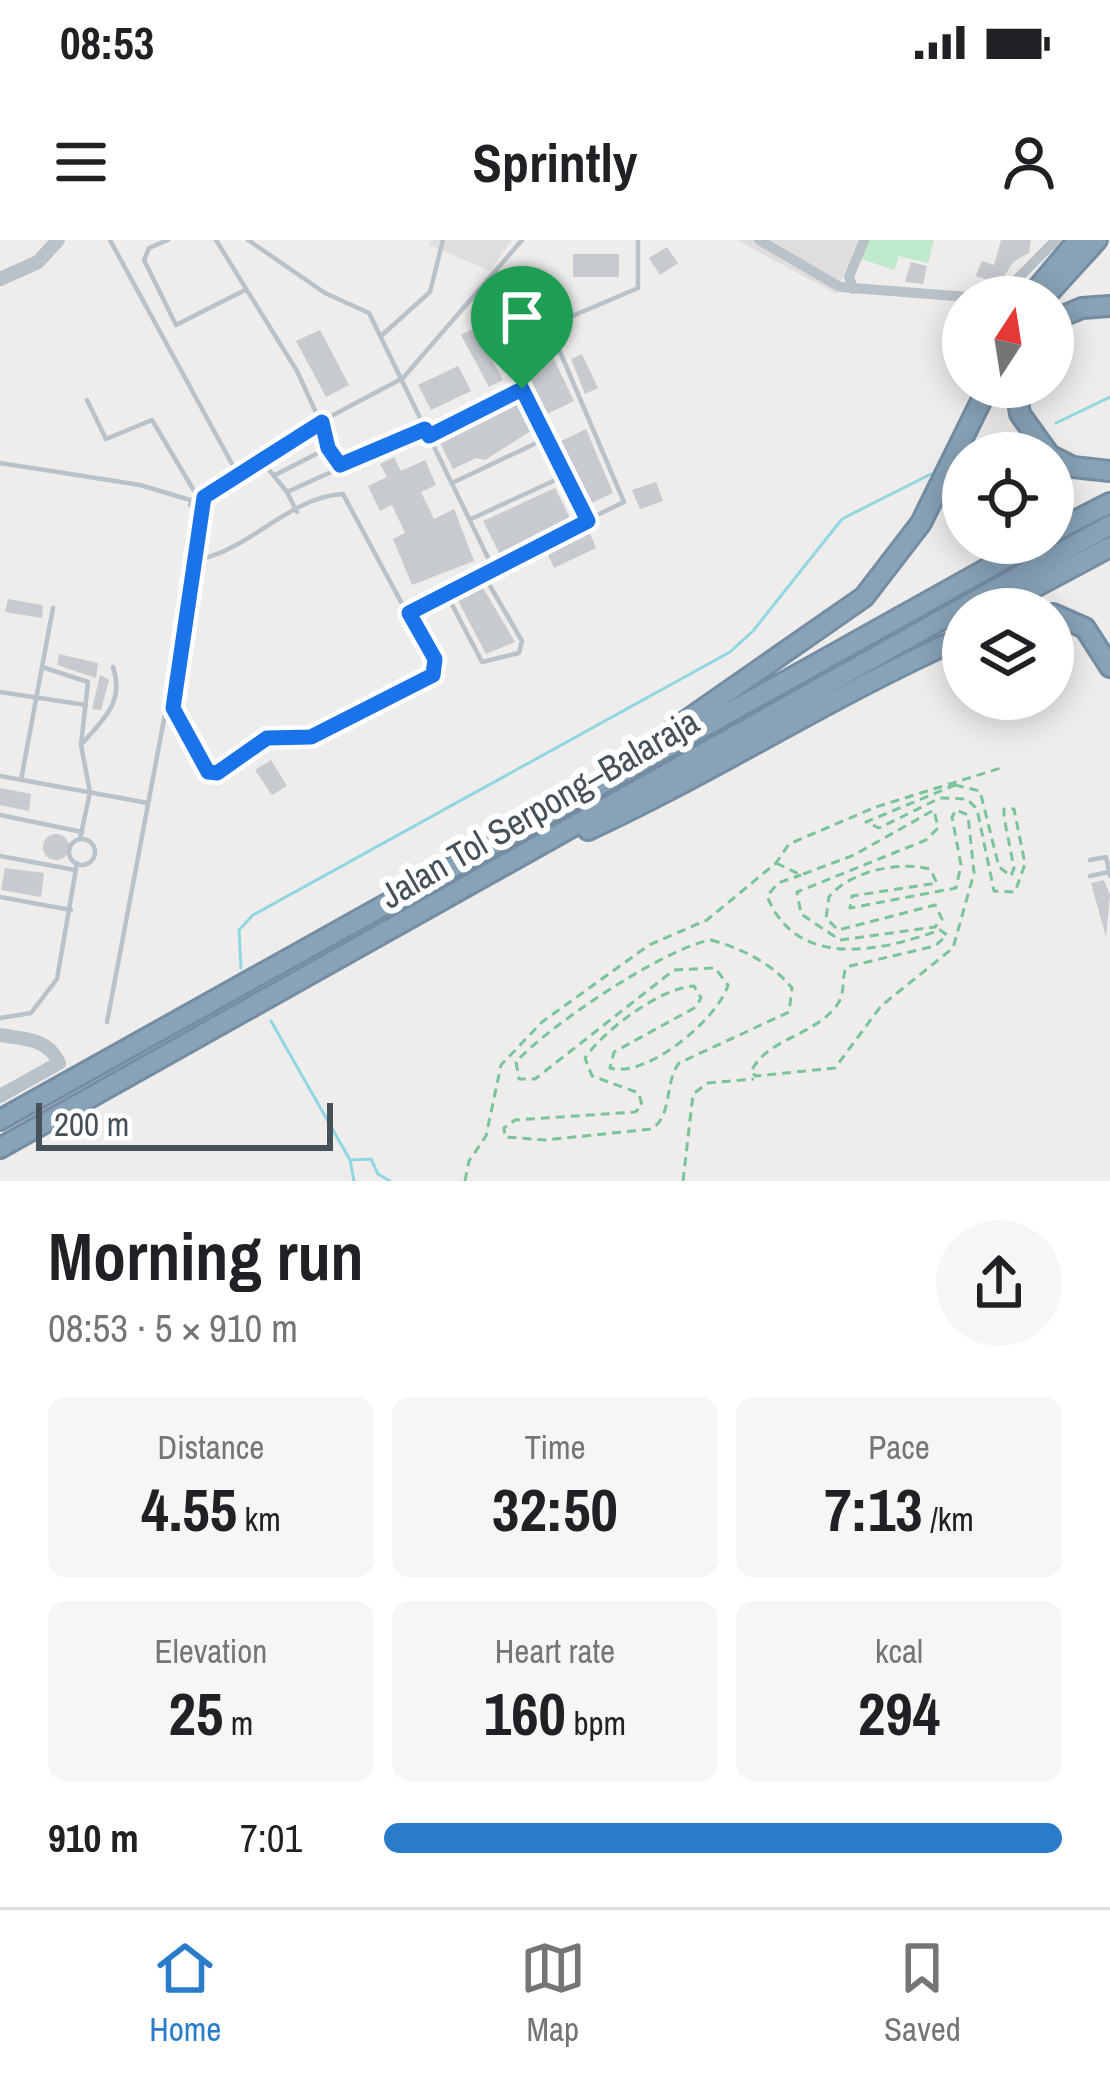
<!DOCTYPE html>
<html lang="en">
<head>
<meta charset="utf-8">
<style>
	:root { --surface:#fff; --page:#f6f6f6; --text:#202124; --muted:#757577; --line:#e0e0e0; --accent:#2a7ccb }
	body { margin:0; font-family:"Archivo Narrow",sans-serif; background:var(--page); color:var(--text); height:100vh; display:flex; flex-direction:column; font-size:45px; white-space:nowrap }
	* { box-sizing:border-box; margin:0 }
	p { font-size:39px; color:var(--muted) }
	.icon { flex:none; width:66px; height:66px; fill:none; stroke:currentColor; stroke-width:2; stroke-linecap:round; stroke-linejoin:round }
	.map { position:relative; height:941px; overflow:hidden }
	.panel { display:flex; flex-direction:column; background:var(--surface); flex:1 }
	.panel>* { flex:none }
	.needle { width:78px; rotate:12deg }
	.fabs { position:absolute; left:942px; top:36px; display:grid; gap:24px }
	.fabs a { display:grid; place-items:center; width:132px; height:132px; border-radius:50%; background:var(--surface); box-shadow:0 6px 30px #0003; font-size:60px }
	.scale { position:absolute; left:36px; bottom:30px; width:297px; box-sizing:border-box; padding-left:12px; border:6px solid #465158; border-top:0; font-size:33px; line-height:42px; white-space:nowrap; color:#465158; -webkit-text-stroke:9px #fff; paint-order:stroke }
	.pin { position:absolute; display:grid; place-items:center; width:102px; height:102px; color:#fff; margin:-123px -51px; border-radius:50% 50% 50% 0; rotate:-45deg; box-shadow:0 0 12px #0007 }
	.pin .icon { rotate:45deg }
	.round { display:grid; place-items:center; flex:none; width:126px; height:126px; border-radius:63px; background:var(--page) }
	.overview { display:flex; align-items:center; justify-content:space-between; height:204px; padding:0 48px }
	h1 { font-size:66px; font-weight:700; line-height:90px }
	.figures { display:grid; grid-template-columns:repeat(3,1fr); gap:18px; height:204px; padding:12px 48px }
	.figures div { display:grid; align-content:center; border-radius:18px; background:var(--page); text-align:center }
	.figures b { font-size:60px; font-weight:700 }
	.figures small { font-size:33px; font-weight:400 }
	.figures p { font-size:33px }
	ul { padding:0 48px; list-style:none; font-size:39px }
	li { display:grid; grid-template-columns:192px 144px 1fr; align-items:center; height:90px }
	li i { height:30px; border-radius:15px; background:var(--accent) }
	.status { display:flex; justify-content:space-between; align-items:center; height:84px; padding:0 60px; background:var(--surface); direction:ltr }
	.status svg { height:33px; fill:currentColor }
	header { display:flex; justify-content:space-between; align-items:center; height:156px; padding:0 48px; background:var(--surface); font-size:54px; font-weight:700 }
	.menu { display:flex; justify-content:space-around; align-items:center; height:168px; border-top:3px solid var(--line); background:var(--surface); font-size:33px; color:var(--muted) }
	.menu a { display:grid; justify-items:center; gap:6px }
	.menu .selected { color:var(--accent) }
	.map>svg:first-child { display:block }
	.education { fill:#e0ddde }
	.green { fill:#bee9cb }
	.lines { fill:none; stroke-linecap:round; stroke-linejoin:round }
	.stream { stroke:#8fd7e2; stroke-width:3 }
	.building { fill:#c7cacf }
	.motorway-casing { stroke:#748da2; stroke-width:24 }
	.path { stroke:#79c49a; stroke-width:3; stroke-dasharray:9 6; stroke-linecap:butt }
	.service { stroke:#b9c2c8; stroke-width:4.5 }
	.minor { stroke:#b9c2c8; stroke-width:10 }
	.tertiary { stroke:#b9c2c8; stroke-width:14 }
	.motorway { stroke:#88a2b7; stroke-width:18 }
	.route-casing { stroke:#fff; stroke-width:24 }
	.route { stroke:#1a73e8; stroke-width:15 }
	.labels { text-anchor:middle; stroke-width:12; stroke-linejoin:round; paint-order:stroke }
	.street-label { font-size:36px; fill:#465158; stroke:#fff }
</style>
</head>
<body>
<div class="status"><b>08:53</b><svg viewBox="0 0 49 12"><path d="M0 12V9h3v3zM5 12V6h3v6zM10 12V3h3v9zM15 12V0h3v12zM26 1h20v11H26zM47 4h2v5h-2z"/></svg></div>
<header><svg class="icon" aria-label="menu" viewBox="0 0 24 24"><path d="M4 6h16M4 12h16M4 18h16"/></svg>Sprintly<svg class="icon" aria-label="person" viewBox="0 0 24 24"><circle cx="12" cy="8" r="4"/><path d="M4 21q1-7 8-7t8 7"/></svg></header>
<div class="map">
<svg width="1110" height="941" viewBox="0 0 1110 941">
	<rect width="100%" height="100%" fill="#efecec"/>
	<g class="education">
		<path d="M431,0H512L490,31L430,5Z"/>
		<path d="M737,0H858L836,54Z"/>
	</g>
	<path class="green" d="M869,0H934L928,23L899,16L894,30L861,19Z"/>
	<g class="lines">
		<g class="stream">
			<path d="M1056,183L1110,157"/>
			<path d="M980,213L1001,206"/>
			<path d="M241,728L239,690L253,675L730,412L753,391L842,279L931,234"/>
			<path d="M271,781L350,920L354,941"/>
			<path d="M350,920L371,919L378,934L390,941"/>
		</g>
	</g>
	<g class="building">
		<path d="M1001,0H1031L1029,13L1013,22L1000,43L976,36L982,21L994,25Z"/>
		<path d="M667,7L678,23L660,35L649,18Z"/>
		<rect x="573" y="14" width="46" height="23"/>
		<path d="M911,22L927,26L923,44L905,42Z"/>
		<path d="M551,44L563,70L534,84L521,58Z"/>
		<path d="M475,88L503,140L489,147L461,95Z"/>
		<path d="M320,90L349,145L326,157L296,101Z"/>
		<path d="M544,98L574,161L543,176L516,113Z"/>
		<path d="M582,114L598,148L585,154L571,119Z"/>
		<path d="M458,126L471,151L431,170L418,145Z"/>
		<path d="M519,159L534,189L485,220L476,218L453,229L438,199Z"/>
		<path d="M586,189L613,253L587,265L557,203Z"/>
		<path d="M394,217L401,231L425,220L436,245L421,252L434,279L454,269L474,321L412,345L393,299L405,293L392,265L380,271L368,246L387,237L380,224Z"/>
		<path d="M656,242L663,261L640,269L632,250Z"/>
		<path d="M555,248L571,280L500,315L483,281Z"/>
		<path d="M588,289L596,308L554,328L545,308Z"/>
		<path d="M479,341L515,402L486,414L455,355Z"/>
		<path d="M8,359L43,365L42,378L5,372Z"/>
		<path d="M59,414L98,423L96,438L57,425Z"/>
		<path d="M100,435L109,440L101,470L92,469Z"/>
		<path d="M271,520L287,546L272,555L255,530Z"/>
		<path d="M0,548L31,554L29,571L0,565Z"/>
		<circle cx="56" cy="607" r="13"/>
		<path d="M5,628L44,633L41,657L1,650Z"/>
		<path d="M1104,640L1110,655L1106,697L1091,643Z"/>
	</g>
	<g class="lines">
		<defs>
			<g id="motorway">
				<path d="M1030,57L1078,0"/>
				<path d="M1045,57L1097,0"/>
				<path d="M1053,80L1082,68L1110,66"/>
				<path d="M1016,147L1020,174L1048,213"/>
				<path d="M1053,217L1073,227L1110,231"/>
				<path d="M1053,292L1110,263"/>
				<path d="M994,369L1110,307"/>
				<path d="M1053,374L1085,388L1110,427"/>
				<path d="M647,508L864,357L921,283L988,147"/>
				<path d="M588,590C716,531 834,454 963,397"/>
				<path d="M0,880L1033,303"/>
				<path d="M0,908L1110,285"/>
			</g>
		</defs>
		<use href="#motorway" class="motorway-casing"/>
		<g class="path">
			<path d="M955,545L980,551L999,627L1011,636L1014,628L1004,577V569H1014L1025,624L1015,652L994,651L977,569L967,559L940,558L879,588L866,582Z"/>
			<path d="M776,623L801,635L854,615L934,570L938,588L926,600L797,652L801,674L840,700L935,687L942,679L935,665L838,690L826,678L829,657C850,631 899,621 930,629L937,643L852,656L850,668L956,648L961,625L952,577L956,570L968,575L974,633L953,708L881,766L835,828L756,836L751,832C765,799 815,796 837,765C846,753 841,740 846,727L935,706L947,695L940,690C882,711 797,731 767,656L778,643L801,635"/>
			<path d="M711,700C741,708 773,724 792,748L789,772L679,823C664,843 673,874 652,889L545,900L505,897L504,888L515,880L635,872L642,866L639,853L592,836L585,818C604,790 660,748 694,746L701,758L696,767L614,812L610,828C646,839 718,779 728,745L715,728L674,730L535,839H519L516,822C548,786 666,707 711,700Z"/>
			<path d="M465,941L469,921L486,896L501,825L542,782L649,705L707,680L776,623L789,604L876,567L1004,527"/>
			<path d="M683,941L693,854L708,843L754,839"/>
		</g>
		<g class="service">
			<path d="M110,0L238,235"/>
			<path d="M168,0L149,8L144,20L176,85L245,50"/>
			<path d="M216,0L297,131L340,225"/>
			<path d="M248,0L325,53L369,73L492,326L624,262L549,86L638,48V0"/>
			<path d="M381,96L430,52L443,0"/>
			<path d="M522,149L588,281"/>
			<path d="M87,160L106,199L152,180L196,254"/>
			<path d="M429,196L522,149L508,110L547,87"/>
			<path d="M261,220L287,252L424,190"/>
			<path d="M0,223L140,245L190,260"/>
			<path d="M275,235L328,208"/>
			<path d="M452,243L547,198"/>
			<path d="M287,252L297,272"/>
			<path d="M204,257L322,181L403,138L522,0"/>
			<path d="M471,279L564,236"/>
			<path d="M446,353L482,422L519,413L522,401L482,332"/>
			<path d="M409,373L492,326"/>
			<path d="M181,387L185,409L173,470L213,534L267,498L311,497L437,429L343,254C293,256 252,306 205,318L194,313"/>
			<path d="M42,427L88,442L81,505L90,552L80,599"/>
			<path d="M0,452L86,465"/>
			<path d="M81,505C103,479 125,463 113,427"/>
			<path d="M0,536L148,563"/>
			<path d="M21,540L53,368"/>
			<path d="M0,575L82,592"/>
			<circle cx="82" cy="612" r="13"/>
			<path d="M0,616L75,630"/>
			<path d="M1090,620L1106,617L1110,636"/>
			<path d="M1090,636L1109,632"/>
			<path d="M0,657L71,670"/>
			<path d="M0,778L31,773L57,739L77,623"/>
			<path d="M107,782L205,262L196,254L190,265L201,269"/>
		</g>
		<g class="minor">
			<path d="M759,0L840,47L968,57"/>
			<path d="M853,49L849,37L864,0"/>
			<path d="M999,57L1056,0"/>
		</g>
		<g class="tertiary">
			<path d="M0,39L38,22L58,0"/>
			<path d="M0,795C24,799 48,798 59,823L0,856"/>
		</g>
		<use href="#motorway" class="motorway"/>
	</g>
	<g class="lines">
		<defs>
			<path id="route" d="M522,149L588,281L409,373L435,419L433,435L311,497L267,498L217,533L208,532L173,468L204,257L322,182L328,208L340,225L425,189L429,196Z"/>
		</defs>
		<use href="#route" class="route-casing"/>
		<use href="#route" class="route"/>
	</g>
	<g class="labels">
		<g class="street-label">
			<text transform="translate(539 568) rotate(-30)" y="13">Jalan Tol Serpong–Balaraja</text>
		</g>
	</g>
</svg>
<div class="fabs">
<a><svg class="needle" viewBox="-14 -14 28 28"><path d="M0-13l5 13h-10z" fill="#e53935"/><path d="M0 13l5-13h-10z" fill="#757577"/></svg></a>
<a><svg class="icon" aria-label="locate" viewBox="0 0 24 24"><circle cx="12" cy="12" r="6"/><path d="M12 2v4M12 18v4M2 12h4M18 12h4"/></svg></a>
<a><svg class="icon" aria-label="layers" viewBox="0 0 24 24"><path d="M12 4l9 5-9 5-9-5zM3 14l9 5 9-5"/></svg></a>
</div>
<div class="scale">200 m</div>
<div class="pin" style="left:522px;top:149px;background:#1e9e55"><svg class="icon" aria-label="arrive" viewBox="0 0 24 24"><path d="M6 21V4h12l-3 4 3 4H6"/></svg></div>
</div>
<section class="panel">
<div class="overview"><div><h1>Morning run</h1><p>08:53 · 5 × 910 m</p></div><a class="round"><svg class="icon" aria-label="share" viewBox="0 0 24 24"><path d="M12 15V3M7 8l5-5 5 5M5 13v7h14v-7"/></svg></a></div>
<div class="figures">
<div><p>Distance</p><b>4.55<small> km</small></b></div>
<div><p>Time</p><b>32:50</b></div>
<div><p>Pace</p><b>7:13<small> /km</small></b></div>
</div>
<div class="figures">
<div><p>Elevation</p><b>25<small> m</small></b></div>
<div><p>Heart rate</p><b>160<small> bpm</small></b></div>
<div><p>kcal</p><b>294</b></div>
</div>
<ul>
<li><b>910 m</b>7:01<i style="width:100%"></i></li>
</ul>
</section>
<nav class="menu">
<a class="selected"><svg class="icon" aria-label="home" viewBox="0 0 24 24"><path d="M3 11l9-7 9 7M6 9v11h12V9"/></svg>Home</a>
<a><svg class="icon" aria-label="map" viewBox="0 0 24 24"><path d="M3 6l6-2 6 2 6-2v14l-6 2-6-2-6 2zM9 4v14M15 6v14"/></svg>Map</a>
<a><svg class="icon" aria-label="saved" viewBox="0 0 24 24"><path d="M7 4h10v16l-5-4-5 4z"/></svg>Saved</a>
</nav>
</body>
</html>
